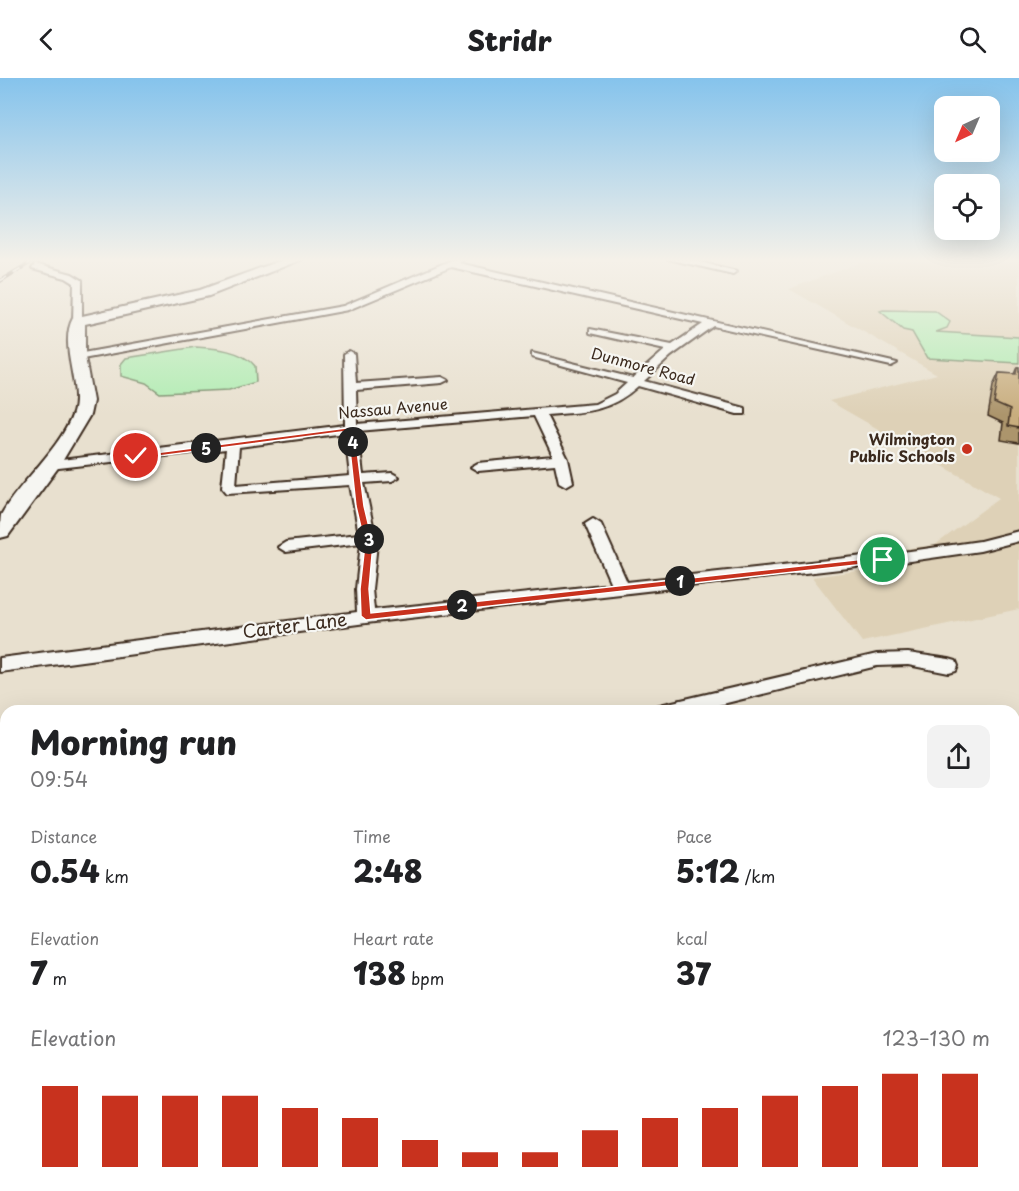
<!DOCTYPE html>
<html lang="en">
<head>
<meta charset="utf-8">
<style>
	:root { --surface:#fff; --page:#f2f2f2; --text:#202124; --muted:#757577; --accent:#c8321e }
	body { margin:0; font-family:"Playpen Sans",sans-serif; background:var(--page); color:var(--text); height:100vh; display:flex; flex-direction:column; font-size:22px; white-space:nowrap }
	* { box-sizing:border-box; margin:0 }
	p { font-size:20px; color:var(--muted) }
	.icon { flex:none; width:33px; height:33px; fill:none; stroke:currentColor; stroke-width:2; stroke-linecap:round; stroke-linejoin:round }
	.map { position:relative; flex:1; overflow:hidden }
	.details { position:absolute; left:0px; top:627px; width:1020px; height:486px; display:flex; flex-direction:column; background:var(--surface); border-radius:18px 18px 0 0; box-shadow:0 6px 24px #0002 }
	.details>* { flex:none }
	.needle { width:39px; rotate:224deg }
	.fabs { position:absolute; left:934px; top:18px; display:grid; gap:12px }
	.fabs a { display:grid; place-items:center; width:66px; height:66px; border-radius:12px; background:var(--surface); box-shadow:0 6px 24px #0002; font-size:30px }
	.pin { position:absolute; display:grid; place-items:center; width:51px; height:51px; color:#fff; margin:-26px; border:3px solid #fff; border-radius:50%; box-shadow:0 2px 6px #0007 }
	.km { position:absolute; width:30px; height:30px; margin:-15px; border-radius:50%; background:#222; color:#fff; font-size:16px; line-height:30px; text-align:center }
	.round { display:grid; place-items:center; flex:none; width:63px; height:63px; border-radius:12px; background:var(--page) }
	.summary { display:flex; align-items:center; justify-content:space-between; height:102px; padding:0 30px }
	h1 { font-size:33px; font-weight:800; line-height:45px }
	.stats { display:grid; grid-template-columns:repeat(3,1fr); gap:9px; height:102px; padding:6px 30px }
	.stats div { display:grid; align-content:center }
	.stats b { font-size:30px; font-weight:800 }
	.stats small { font-size:16px; font-weight:400 }
	.stats p { font-size:16px }
	.chart { height:168px; padding:12px 30px }
	.chart p { display:flex; justify-content:space-between }
	.chart svg { width:100%; height:108px; margin-top:6px; stroke:var(--accent); stroke-width:6 }
	header { display:flex; justify-content:space-between; align-items:center; height:78px; padding:0 30px; background:var(--surface); font-size:27px; font-weight:800 }
	.map>svg:first-child { display:block }
	.built { fill:#ded1b7 }
	.green { fill:#b0ecb2; stroke:#768b68; stroke-width:1.5 }
	.lines { fill:none; stroke-linecap:round; stroke-linejoin:round }
	.stream { stroke:#6e949d; stroke-width:2 }
	.street-casing { stroke:#3b2a1e; stroke-width:4 }
	.secondary-casing { stroke:#3b2a1e; stroke-width:4 }
	.street { fill:#f6f6f2; fill-rule:evenodd }
	.secondary { fill:#f6f6f2; fill-rule:evenodd }
	.rail-casing { stroke:#3b2a1e; stroke-width:4 }
	.rail { stroke:#f6f6f2; stroke-width:2; stroke-dasharray:8; stroke-linecap:butt }
	.wall { fill:#ac956c; stroke:#3b2a1e; stroke-width:1.5 }
	.building { fill:#c8ad7e; stroke:#3b2a1e; stroke-width:1.5 }
	.route { fill:#c8321e; stroke:#fff; stroke-width:1.5 }
	.poi-dot { fill:#c8321e; stroke:#f6f6f2; stroke-width:2 }
	.labels { text-anchor:middle; stroke-width:4.5; stroke-linejoin:round; paint-order:stroke }
	.far-street-label { font-size:15px; fill:#3b2a1e; stroke:#f6f6f2 }
	.far-poi-label { font-size:15px; font-weight:bold; fill:#3b2a1e; stroke:#f6f6f2; text-anchor:end }
	.street-label { font-size:18px; fill:#3b2a1e; stroke:#f6f6f2 }
</style>
</head>
<body>
<header><svg class="icon" aria-label="back" viewBox="0 0 24 24"><path d="M15 5l-7 7 7 7"/></svg>Stridr<svg class="icon" aria-label="search" viewBox="0 0 24 24"><circle cx="10" cy="10" r="6"/><path d="M15 15l6 6"/></svg></header>
<div class="map">
<svg width="1019" height="1113" viewBox="0 0 1019 1113">
	<rect width="100%" height="100%" fill="#e8e0cf"/>
	<filter id="ink" filterUnits="userSpaceOnUse"><feTurbulence type="fractalNoise" baseFrequency=".0167" numOctaves="2"/><feDisplacementMap in="SourceGraphic" scale="12" xChannelSelector="R" yChannelSelector="G"/><feConvolveMatrix kernelMatrix="1 2 1 2 8 2 1 2 1" color-interpolation-filters="sRGB"/></filter>
	<g filter="url(#ink)">
		<path class="built" d="M871,181H1019V531L862,564L812,499L872,491L862,476L935,467L999,420L829,323L937,296L789,211Z"/>
		<g class="green">
			<path d="M883,232L935,233L950,244L947,250L936,254L1019,259V285L927,280L912,254L903,252L880,233Z"/>
			<path d="M196,269C215,270 242,272 255,288L256,304L229,312L160,315L146,305L121,298V286L126,280Z"/>
		</g>
		<g class="lines">
			<path class="stream" d="M981,181H1001"/>
			<defs>
				<g id="street">
					<path d="M454,181H464L459,185L897,285L891,288L713,248L671,278L644,303L745,330V336H737L638,308C608,335 584,334 546,337L568,381L573,404L566,408L559,404L555,386L478,393L471,389L478,385L553,378L534,338L358,353L363,397L392,395L399,399L392,403L364,405L377,466L372,511L374,532L611,506L585,446L593,441L601,446L627,504L910,473L980,463L1019,453V463L980,473L910,483L366,545L0,594V580L357,534L356,511L361,465L286,474L278,469L286,464L359,456L350,407L227,415L222,409L226,371L50,391L43,387L45,384L345,347L344,276L349,273L354,276L356,305L442,299L448,302L442,305L356,312L357,346L595,326L615,316L627,305L532,279V275L633,300L665,272L590,255V251L672,267L703,246L451,189L348,232L77,282L72,279L77,276L343,228ZM345,355L350,398L236,407L239,369Z"/>
					<path d="M668,181H687L737,193L733,196Z"/>
					<path d="M35,186L72,196L82,202V245L73,243L74,205L66,200L32,191Z"/>
					<path d="M908,575L949,581L956,583L958,588L956,593L949,595L908,587L877,588L694,633H654L657,628L664,626L877,576Z"/>
					<path d="M1019,752V772L1014,773V753Z"/>
					<path d="M6,819V843L0,845V821Z"/>
					<path d="M6,1054V1086L0,1088V1056Z"/>
					<path d="M814,1107H849L846,1113H812Z"/>
				</g>
				<path id="secondary" d="M285,181H303L209,218L85,246V279L93,323L90,337L60,387L8,458L0,460C0,453 0,443 1,437C18,405 60,372 73,335C82,308 58,267 73,240L200,212Z"/>
			</defs>
			<use href="#street" class="street-casing"/>
			<use href="#secondary" class="secondary-casing"/>
			<use href="#street" class="street"/>
			<use href="#secondary" class="secondary"/>
			<defs>
				<path id="rail" d="M0,203L36,181"/>
			</defs>
			<use href="#rail" class="rail-casing"/>
			<use href="#rail" class="rail"/>
		</g>
		<path class="wall" d="M1017,289H1019V365L1001,362L1003,345L988,338L993,308L999,295L1014,296Z"/>
		<path class="building" d="M1017,289H1019V350L1008,348L1010,332L994,325L999,295L1016,296Z"/>
	</g>
	<linearGradient id="sky" x2="0" y2="1"><stop stop-color="#85c3ec"/><stop offset="0.54" stop-color="#f5f1e9"/><stop offset="1" stop-color="#f5f1e9" stop-opacity="0"/></linearGradient>
	<rect width="1019" height="337" fill="url(#sky)"/>
	<path class="route" d="M354,349L364,428L373,466L369,511L371,535L883,479L888,482L883,484L366,542L361,538L360,511L365,466L356,428L348,353L136,381L132,378Z"/>
	<circle class="poi-dot" cx="967" cy="371" r="6"/>
	<g class="labels">
		<g class="far-street-label">
			<text transform="translate(643 289) rotate(15)" y="5">Dunmore Road</text>
			<text transform="translate(393 331) rotate(-5)" y="5">Nassau Avenue</text>
		</g>
		<g class="far-poi-label">
			<text x="955" y="367">Wilmington<tspan x="955" dy="17">Public Schools</tspan></text>
		</g>
		<g class="street-label">
			<text transform="translate(295 548) rotate(-7)" y="6">Carter Lane</text>
		</g>
	</g>
</svg>
<div class="fabs">
<a><svg class="needle" viewBox="-14 -14 28 28"><path d="M0-13l5 13h-10z" fill="#e53935"/><path d="M0 13l5-13h-10z" fill="#757577"/></svg></a>
<a><svg class="icon" aria-label="locate" viewBox="0 0 24 24"><circle cx="12" cy="12" r="6"/><path d="M12 2v4M12 18v4M2 12h4M18 12h4"/></svg></a>
</div>
<div class="pin" style="left:883px;top:482px;background:#1e9e55"><svg class="icon" aria-label="arrive" viewBox="0 0 24 24"><path d="M6 21V4h12l-3 4 3 4H6"/></svg></div>
<div class="pin" style="left:136px;top:378px;background:#d93025"><svg class="icon" aria-label="check" viewBox="0 0 24 24"><path d="M5 12l5 5 9-10"/></svg></div>
<b class="km" style="left:680px;top:503px">1</b>
<b class="km" style="left:462px;top:527px">2</b>
<b class="km" style="left:369px;top:461px">3</b>
<b class="km" style="left:353px;top:364px">4</b>
<b class="km" style="left:206px;top:370px">5</b>
<section class="details">
<div class="summary"><div><h1>Morning run</h1><p>09:54</p></div><a class="round"><svg class="icon" aria-label="share" viewBox="0 0 24 24"><path d="M12 15V3M7 8l5-5 5 5M5 13v7h14v-7"/></svg></a></div>
<div class="stats">
<div><p>Distance</p><b>0.54<small> km</small></b></div>
<div><p>Time</p><b>2:48</b></div>
<div><p>Pace</p><b>5:12<small> /km</small></b></div>
</div>
<div class="stats">
<div><p>Elevation</p><b>7<small> m</small></b></div>
<div><p>Heart rate</p><b>138<small> bpm</small></b></div>
<div><p>kcal</p><b>37</b></div>
</div>
<div class="chart"><p><span>Elevation</span>123–130 m</p>
<svg viewBox="0 0 160 44" preserveAspectRatio="none"><path d="M5 44V11M15 44V15M25 44V15M35 44V15M45 44V20M55 44V24M65 44V33M75 44V38M85 44V38M95 44V29M105 44V24M115 44V20M125 44V15M135 44V11M145 44V6M155 44V6"/></svg>
</div>
</section>
</div>
</body>
</html>
